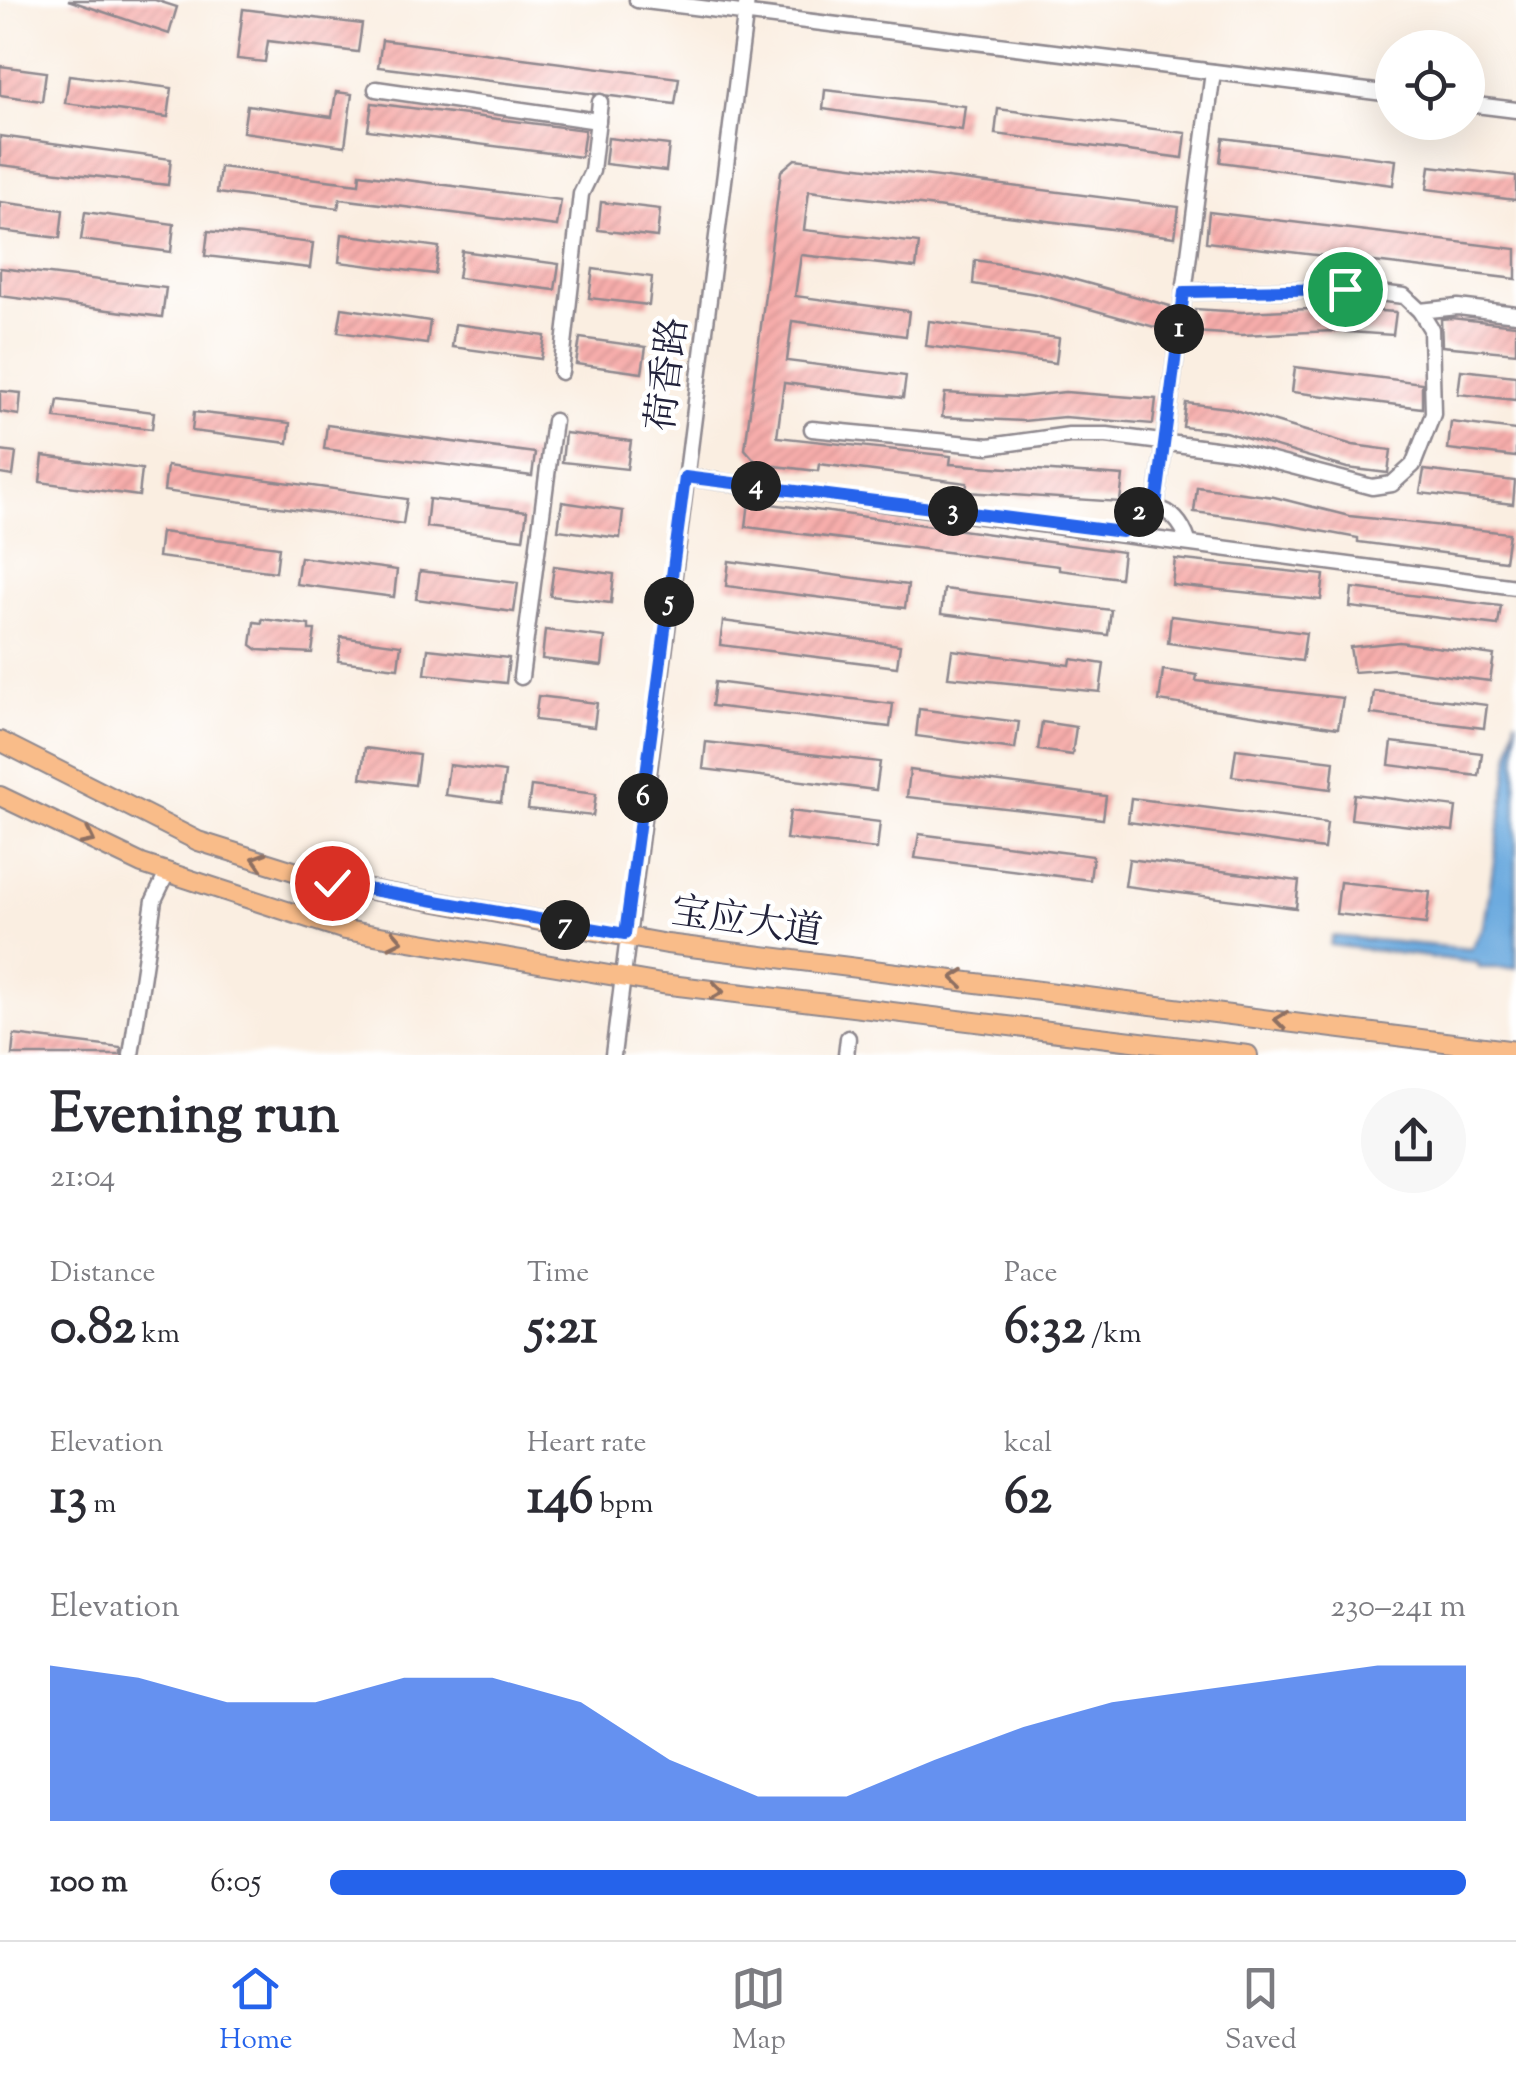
<!DOCTYPE html>
<html lang="en">
<head>
<meta charset="utf-8">
<style>
	:root { --surface:#fff; --page:#f7f7f7; --text:#2b2b33; --muted:#7c7c81; --line:#e1e1e2; --accent:#2563eb }
	body { margin:0; font-family:"Sorts Mill Goudy","Noto Serif SC",serif; background:var(--page); color:var(--text); height:100vh; display:flex; flex-direction:column; font-size:38px; white-space:nowrap }
	* { box-sizing:border-box; margin:0 }
	p { font-size:32px; color:var(--muted) }
	.icon { flex:none; width:55px; height:55px; fill:none; stroke:currentColor; stroke-width:2; stroke-linecap:round; stroke-linejoin:round }
	.map { position:relative; height:1055px; overflow:hidden }
	.side { display:flex; flex-direction:column; background:var(--surface); flex:1 }
	.side>* { flex:none }
	.buttons { position:absolute; left:1375px; top:30px; display:grid; gap:20px }
	.buttons a { display:grid; place-items:center; width:110px; height:110px; border-radius:50%; background:var(--surface); box-shadow:0 10px 40px #0002; font-size:50px }
	.pin { position:absolute; display:grid; place-items:center; width:85px; height:85px; color:#fff; margin:-42px; border:5px solid #fff; border-radius:50%; box-shadow:0 2px 10px #0007 }
	.km { position:absolute; width:50px; height:50px; margin:-25px; border-radius:50%; background:#222; color:#fff; font-size:28px; line-height:50px; text-align:center }
	.round { display:grid; place-items:center; flex:none; width:105px; height:105px; border-radius:52px; background:var(--page) }
	.headline { display:flex; align-items:center; justify-content:space-between; height:170px; padding:0 50px }
	h1 { font-size:55px; font-weight:700; line-height:75px }
	.figures { display:grid; grid-template-columns:repeat(3,1fr); gap:15px; height:170px; padding:10px 50px }
	.figures div { display:grid; align-content:center }
	.figures b { font-size:50px; font-weight:700 }
	.figures small { font-size:28px; font-weight:400 }
	.figures p { font-size:28px }
	.chart { height:280px; padding:20px 50px }
	.chart p { display:flex; justify-content:space-between }
	.chart svg { width:100%; height:180px; margin-top:10px; fill:var(--accent); opacity:.7 }
	ul { padding:0 50px; list-style:none; font-size:32px }
	li { display:grid; grid-template-columns:160px 120px 1fr; align-items:center; height:75px }
	li i { height:25px; border-radius:12px; background:var(--accent) }
	.dock { display:flex; justify-content:space-around; align-items:center; height:140px; border-top:2px solid var(--line); background:var(--surface); font-size:28px; color:var(--muted) }
	.dock a { display:grid; justify-items:center; gap:5px }
	.dock .active { color:var(--accent) }
	.map>svg:first-child { display:block }
	.water { fill:#6dabdf; stroke:#48668d; stroke-width:2.5 }
	.building { fill:url(#building-hatch) }
	.lines { fill:none; stroke-linecap:round; stroke-linejoin:round }
	.minor-casing { stroke:#8e888e; stroke-width:19 }
	.major-casing { stroke:#8e888e; stroke-width:22 }
	.minor { stroke:#fff; stroke-width:14 }
	.major { stroke:#f9bc89; stroke-width:18 }
	.oneway { stroke:#8e6f62 }
	.route-casing { stroke:#fff; stroke-width:20 }
	.route { stroke:#2563eb; stroke-width:12 }
	.labels { text-anchor:middle; stroke-width:9; stroke-linejoin:round; paint-order:stroke }
	.street-label { font-size:38px; fill:#22223b; stroke:#fff }
</style>
</head>
<body>
<div class="map">
<svg width="1516" height="1055" viewBox="0 0 1516 1055">
	<defs>
		<pattern id="building-hatch" width="6" height="6" patternUnits="userSpaceOnUse" patternTransform="scale(2.5)"><rect width="6" height="6" fill="#f7adab"/><path d="M-1 1l2-2M0 6l6-6M5 7l2-2" fill="none" stroke="#d39594"/></pattern>
	</defs>
	<rect width="100%" height="100%" fill="#fff"/>
	<filter id="ink" filterUnits="userSpaceOnUse"><feTurbulence type="fractalNoise" baseFrequency=".01" numOctaves="2"/><feDisplacementMap in="SourceGraphic" scale="20" xChannelSelector="R" yChannelSelector="G"/><feConvolveMatrix kernelMatrix="1 2 1 2 8 2 1 2 1" color-interpolation-filters="sRGB"/></filter>
	<filter id="wash" filterUnits="userSpaceOnUse"><feTurbulence type="fractalNoise" baseFrequency=".0048" numOctaves="4" result="noise"/><feDisplacementMap in="SourceGraphic" scale="40" xChannelSelector="R" yChannelSelector="G"/><feGaussianBlur stdDeviation="2.25" result="paint"/><feColorMatrix in="noise" values="0 0 0 0 0 0 0 0 0 0 0 0 0 0 0 0 0 1.4 0 .05"/><feComposite in="paint" operator="in"/></filter>
	<g filter="url(#wash)">
		<rect width="100%" height="100%" fill="#faeee1"/>
		<path class="water" d="M1516,718V968H1479L1478,963L1330,945L1332,936L1471,949L1484,926Z"/>
		<g id="blocks">
			<g class="building">
				<path d="M68,0H155L177,7L169,34Z"/>
				<path d="M243,9L362,24L358,52L268,41L265,62L237,59Z"/>
				<path d="M382,40L679,78L675,104L378,67Z"/>
				<path d="M0,66L46,72L42,101L0,95Z"/>
				<path d="M69,75L172,88L168,117L65,103Z"/>
				<path d="M825,90L965,106L962,130L823,109Z"/>
				<path d="M336,92L352,94L345,146L243,132L247,105L332,117Z"/>
				<path d="M372,103L585,130L581,157L368,130Z"/>
				<path d="M998,109L1186,133L1183,158L995,134Z"/>
				<path d="M0,136L171,159L168,185L0,165Z"/>
				<path d="M608,138L669,145L666,171L605,164Z"/>
				<path d="M1223,138L1396,160L1393,185L1220,162Z"/>
				<path d="M795,159L1179,207L1175,237L809,191L804,230L919,243L916,268L801,255L795,296L909,311L906,336L792,321L787,361L906,376L903,398L784,383L777,437L951,456L950,464L1123,476L1120,502L966,492L967,483L819,464L818,471L758,464L745,449L781,171Z"/>
				<path d="M1430,166L1516,176V200L1427,189Z"/>
				<path d="M220,167L359,184L360,174L561,200L557,226L340,199L338,208L217,193Z"/>
				<path d="M0,202L63,210L60,238L0,231Z"/>
				<path d="M601,202L660,209L657,237L598,230Z"/>
				<path d="M85,212L174,224L171,252L81,240Z"/>
				<path d="M1209,212L1516,249V279L1206,242Z"/>
				<path d="M208,231L313,243L310,268L205,256Z"/>
				<path d="M342,234L439,247L435,274L339,262Z"/>
				<path d="M462,251L559,264L555,290L458,278Z"/>
				<path d="M975,260L1043,271L1170,306L1165,330L1036,294L973,284Z"/>
				<path d="M0,268L166,288L162,317L0,296Z"/>
				<path d="M593,269L652,277L649,305L589,298Z"/>
				<path d="M342,308L430,321L427,344L338,332Z"/>
				<path d="M1332,308L1396,312L1393,335L1333,331L1241,335L1194,332L1195,309L1242,312Z"/>
				<path d="M1451,318L1516,325V353L1442,346L1441,319Z"/>
				<path d="M929,321L1059,338L1056,363L926,346Z"/>
				<path d="M455,324L545,336L541,359L452,347Z"/>
				<path d="M580,338L646,347L642,373L576,364Z"/>
				<path d="M1295,367L1422,383V408L1292,392Z"/>
				<path d="M1461,370L1516,376V400L1458,394Z"/>
				<path d="M0,391L21,393L19,415L0,412Z"/>
				<path d="M1065,392L1156,399L1153,424L1064,417L1023,421L942,417L945,393L1020,397Z"/>
				<path d="M58,400L154,412L152,429L55,418Z"/>
				<path d="M1186,403L1228,408L1353,445L1391,450L1388,473L1347,468L1225,432L1183,427Z"/>
				<path d="M194,412L290,423L288,443L192,431Z"/>
				<path d="M1451,422L1516,430V457L1448,449Z"/>
				<path d="M327,425L535,453L532,476L324,449Z"/>
				<path d="M565,433L631,441L627,469L562,462Z"/>
				<path d="M0,451L16,453L13,476L0,474Z"/>
				<path d="M43,456L142,469L139,496L40,482Z"/>
				<path d="M167,466L407,499L403,524L164,491Z"/>
				<path d="M1424,470L1515,481L1513,504L1420,493Z"/>
				<path d="M1197,487L1274,497L1349,516L1509,533L1505,561L1358,542V538L1271,522L1194,512Z"/>
				<path d="M429,499L527,511L523,539L426,527Z"/>
				<path d="M749,501L1123,552L1120,578L1059,570V566L746,527Z"/>
				<path d="M562,502L623,511L620,538L558,530Z"/>
				<path d="M161,532L279,547L276,572L158,557Z"/>
				<path d="M300,557L397,570L394,597L296,584Z"/>
				<path d="M1175,559L1324,575L1321,600L1172,585Z"/>
				<path d="M729,561L908,585L905,608L726,586Z"/>
				<path d="M554,566L614,574L611,603L550,596Z"/>
				<path d="M420,571L518,583L514,612L416,599Z"/>
				<path d="M1352,588L1501,606L1498,625L1350,607Z"/>
				<path d="M944,589L1111,610L1108,635L941,614Z"/>
				<path d="M1171,616L1306,633L1302,661L1168,643Z"/>
				<path d="M262,619L309,625V630H315L312,653L258,650L251,645L254,622L262,623Z"/>
				<path d="M723,621L900,645L897,667L720,645Z"/>
				<path d="M545,630L605,637L602,666L542,659Z"/>
				<path d="M341,637L401,645L398,668L338,661Z"/>
				<path d="M1399,642L1494,655L1490,681L1395,669L1354,672L1350,647Z"/>
				<path d="M428,649L509,658L506,683L425,674Z"/>
				<path d="M952,650L1070,665L1071,659L1104,664L1100,692L948,677Z"/>
				<path d="M1163,670L1197,675L1196,681L1343,698L1338,728L1159,701Z"/>
				<path d="M715,682L893,704L890,727L712,706Z"/>
				<path d="M1374,691L1487,705L1484,728L1371,714Z"/>
				<path d="M538,696L597,703L594,727L535,720Z"/>
				<path d="M919,709L1019,722L1015,749L916,736Z"/>
				<path d="M1042,722L1076,727L1072,755L1038,750Z"/>
				<path d="M706,742L880,762L876,790L703,769Z"/>
				<path d="M1392,742L1482,753L1479,776L1389,765Z"/>
				<path d="M365,748L419,755L415,785L361,778Z"/>
				<path d="M1236,749L1334,761L1331,789L1232,776Z"/>
				<path d="M449,765L505,772L501,802L445,795Z"/>
				<path d="M910,770L1106,796L1103,819L907,797Z"/>
				<path d="M531,786L596,794L593,816L528,809Z"/>
				<path d="M1354,794L1456,807L1453,831L1351,819Z"/>
				<path d="M1131,798L1327,823L1324,849L1128,822Z"/>
				<path d="M790,811L880,822L877,849L786,839Z"/>
				<path d="M919,834L1093,856L1090,880L915,858Z"/>
				<path d="M1129,859L1299,881L1296,908L1125,886Z"/>
				<path d="M1340,882L1430,892L1426,924L1336,914Z"/>
				<path d="M14,1035L121,1048V1055H12Z"/>
			</g>
		</g>
	</g>
	<g filter="url(#ink)">
		<use href="#blocks" fill-opacity="0" stroke="#8e888e" stroke-width="2.5"/>
		<g class="lines">
			<defs>
				<g id="minor">
					<path d="M637,0L1392,94"/>
					<path d="M376,89L598,121"/>
					<path d="M1468,104L1516,110"/>
					<path d="M1184,292L1345,289L1404,296L1420,311L1458,307L1516,314"/>
					<path d="M561,372L581,194L592,171L600,102"/>
					<path d="M812,429L989,446L1069,435H1107L1238,452L1372,487L1392,484L1413,465L1433,414L1431,329L1420,311"/>
					<path d="M685,477L1516,587"/>
					<path d="M1156,506L1213,72"/>
					<path d="M1122,533C1142,495 1176,504 1188,541"/>
					<path d="M521,677L554,421"/>
					<path d="M131,1055L154,900L167,873"/>
					<path d="M613,1055L747,0"/>
					<path d="M846,1055L848,1038"/>
				</g>
				<g id="major">
					<path d="M0,741L198,841L332,883L667,944L1516,1051"/>
					<path d="M0,796L142,864L345,930L662,984L1248,1055"/>
				</g>
			</defs>
			<use href="#minor" class="minor-casing"/>
			<use href="#major" class="major-casing"/>
			<use href="#minor" class="minor"/>
			<use href="#major" class="major"/>
		</g>
		<defs><path id="oneway-chevron" d="M-2-3.5L2.5 0L-2 3.5" fill="none" stroke-width="1.6" stroke-linecap="round" stroke-linejoin="round" transform="scale(2.5)"/></defs>
		<g class="oneway">
			<use href="#oneway-chevron" transform="translate(88 838) rotate(26)"/>
			<use href="#oneway-chevron" transform="translate(259 860) rotate(-163)"/>
			<use href="#oneway-chevron" transform="translate(396 940) rotate(11)"/>
			<use href="#oneway-chevron" transform="translate(958 978) rotate(-174)"/>
			<use href="#oneway-chevron" transform="translate(717 991) rotate(7)"/>
			<use href="#oneway-chevron" transform="translate(1281 1020) rotate(-173)"/>
		</g>
	</g>
	<g class="lines" filter="url(#ink)">
		<defs>
			<path id="route" d="M332,883L625,934L685,477L1122,532L1139,511L1156,506L1184,292L1345,289"/>
		</defs>
		<use href="#route" class="route-casing"/>
		<use href="#route" class="route"/>
	</g>
	<g class="labels">
		<g class="street-label">
			<text transform="translate(666 374) rotate(-83)" y="13">荷香路</text>
			<text transform="translate(747 920) rotate(8)" y="13">宝应大道</text>
		</g>
	</g>
</svg>
<div class="buttons">
<a><svg class="icon" aria-label="locate" viewBox="0 0 24 24"><circle cx="12" cy="12" r="6"/><path d="M12 2v4M12 18v4M2 12h4M18 12h4"/></svg></a>
</div>
<div class="pin" style="left:1345px;top:289px;background:#1e9e55"><svg class="icon" aria-label="arrive" viewBox="0 0 24 24"><path d="M6 21V4h12l-3 4 3 4H6"/></svg></div>
<div class="pin" style="left:332px;top:883px;background:#d93025"><svg class="icon" aria-label="check" viewBox="0 0 24 24"><path d="M5 12l5 5 9-10"/></svg></div>
<b class="km" style="left:1179px;top:329px">1</b>
<b class="km" style="left:1139px;top:512px">2</b>
<b class="km" style="left:953px;top:511px">3</b>
<b class="km" style="left:756px;top:486px">4</b>
<b class="km" style="left:669px;top:602px">5</b>
<b class="km" style="left:643px;top:798px">6</b>
<b class="km" style="left:565px;top:925px">7</b>
</div>
<section class="side">
<div class="headline"><div><h1>Evening run</h1><p>21:04</p></div><a class="round"><svg class="icon" aria-label="share" viewBox="0 0 24 24"><path d="M12 15V3M7 8l5-5 5 5M5 13v7h14v-7"/></svg></a></div>
<div class="figures">
<div><p>Distance</p><b>0.82<small> km</small></b></div>
<div><p>Time</p><b>5:21</b></div>
<div><p>Pace</p><b>6:32<small> /km</small></b></div>
</div>
<div class="figures">
<div><p>Elevation</p><b>13<small> m</small></b></div>
<div><p>Heart rate</p><b>146<small> bpm</small></b></div>
<div><p>kcal</p><b>62</b></div>
</div>
<div class="chart"><p><span>Elevation</span>230–241 m</p>
<svg viewBox="0 0 160 44" preserveAspectRatio="none"><path d="M0 44V6L10 9L20 15L30 15L40 9L50 9L60 15L70 29L80 38L90 38L100 29L110 21L120 15L130 12L140 9L150 6L160 6V44z"/></svg>
</div>
<ul>
<li><b>100 m</b>6:05<i style="width:100%"></i></li>
</ul>
</section>
<nav class="dock">
<a class="active"><svg class="icon" aria-label="home" viewBox="0 0 24 24"><path d="M3 11l9-7 9 7M6 9v11h12V9"/></svg>Home</a>
<a><svg class="icon" aria-label="map" viewBox="0 0 24 24"><path d="M3 6l6-2 6 2 6-2v14l-6 2-6-2-6 2zM9 4v14M15 6v14"/></svg>Map</a>
<a><svg class="icon" aria-label="saved" viewBox="0 0 24 24"><path d="M7 4h10v16l-5-4-5 4z"/></svg>Saved</a>
</nav>
</body>
</html>
